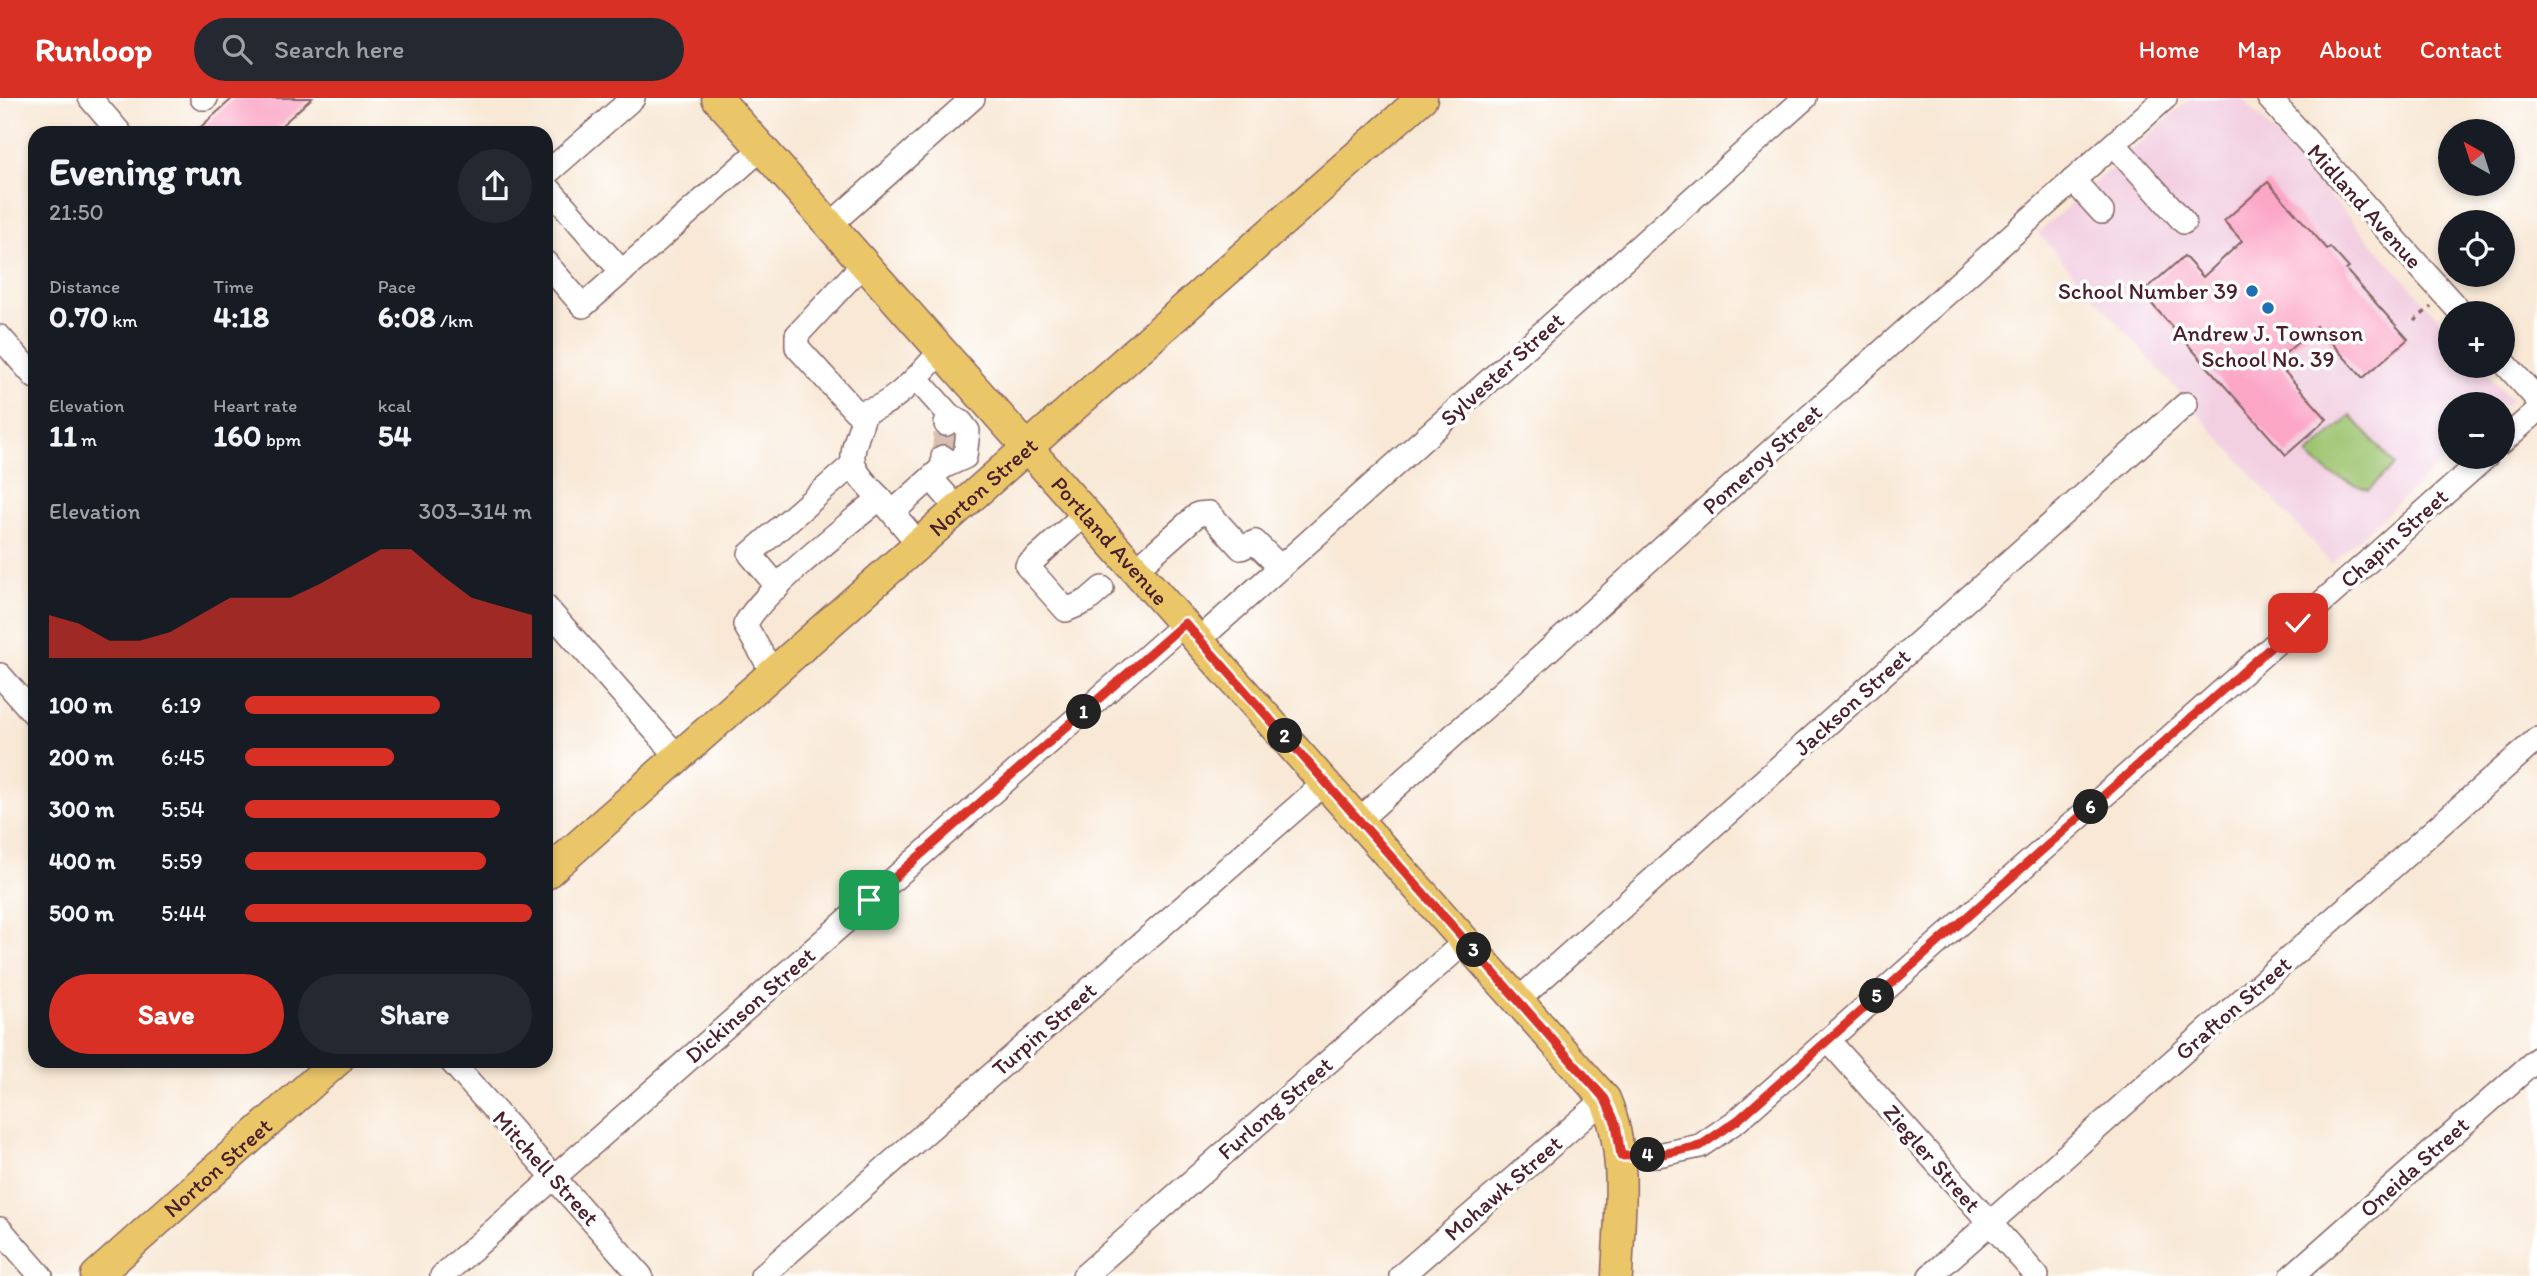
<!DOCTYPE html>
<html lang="en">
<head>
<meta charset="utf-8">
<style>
	:root { --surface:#171b24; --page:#242831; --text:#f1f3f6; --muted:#9ea1a6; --accent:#d93025 }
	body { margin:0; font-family:Itim,sans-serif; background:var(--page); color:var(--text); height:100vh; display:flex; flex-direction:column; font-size:26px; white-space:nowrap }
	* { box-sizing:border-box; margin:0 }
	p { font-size:23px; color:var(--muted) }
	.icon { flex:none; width:38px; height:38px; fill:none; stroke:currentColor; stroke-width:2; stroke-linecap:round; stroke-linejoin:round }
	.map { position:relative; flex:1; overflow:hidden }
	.drawer { position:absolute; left:28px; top:28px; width:525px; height:942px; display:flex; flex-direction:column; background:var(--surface); border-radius:21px; box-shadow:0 4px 10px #0003 }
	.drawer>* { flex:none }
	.needle { width:46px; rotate:321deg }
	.controls { position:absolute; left:2438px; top:21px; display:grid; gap:14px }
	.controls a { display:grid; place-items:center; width:77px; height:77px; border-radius:50%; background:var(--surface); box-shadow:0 4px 10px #0003; font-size:35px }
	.pin { position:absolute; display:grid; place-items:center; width:60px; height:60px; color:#fff; margin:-30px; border-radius:14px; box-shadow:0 4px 10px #0006 }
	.km { position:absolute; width:35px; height:35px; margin:-18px; border-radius:50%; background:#222; color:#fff; font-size:19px; line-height:35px; text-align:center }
	.round { display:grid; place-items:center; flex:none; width:74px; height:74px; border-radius:37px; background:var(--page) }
	.overview { display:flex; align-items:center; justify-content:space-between; height:119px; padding:0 21px }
	h1 { font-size:38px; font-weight:700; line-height:52px }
	.metrics { display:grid; grid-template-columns:repeat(3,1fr); gap:10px; height:119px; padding:7px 21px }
	.metrics div { display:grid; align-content:center }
	.metrics b { font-size:30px; font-weight:700 }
	.metrics small { font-size:19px; font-weight:400 }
	.metrics p { font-size:19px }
	.chart { height:196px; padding:14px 21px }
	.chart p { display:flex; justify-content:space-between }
	.chart svg { width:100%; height:126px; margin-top:7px; fill:var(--accent); opacity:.7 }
	.primary-button { display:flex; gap:14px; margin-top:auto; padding:14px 21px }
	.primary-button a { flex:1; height:80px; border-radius:42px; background:var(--accent); color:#fff; font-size:28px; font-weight:700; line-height:80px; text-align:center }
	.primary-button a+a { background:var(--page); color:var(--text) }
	ul { padding:0 21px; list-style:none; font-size:23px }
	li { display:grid; grid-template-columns:112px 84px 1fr; align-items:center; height:52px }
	li i { height:18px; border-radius:9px; background:var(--accent) }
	header { display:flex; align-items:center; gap:42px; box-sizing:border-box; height:98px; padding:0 35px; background:var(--accent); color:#fff }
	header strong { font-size:33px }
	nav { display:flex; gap:38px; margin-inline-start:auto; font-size:24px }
	.search { width:490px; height:63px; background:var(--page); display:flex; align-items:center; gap:18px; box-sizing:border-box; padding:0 24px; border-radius:38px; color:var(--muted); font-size:26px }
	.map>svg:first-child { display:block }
	.built { fill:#f2cfe1 }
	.green { fill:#9ec571; stroke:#74724e; stroke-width:2 }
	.building { fill:#fca6c6 }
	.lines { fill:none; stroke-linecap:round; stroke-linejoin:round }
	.minor-tunnel { stroke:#d5c0b3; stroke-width:23; stroke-dasharray:23 11; stroke-linecap:butt }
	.minor-casing { stroke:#876566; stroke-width:26 }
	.major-casing { stroke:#876566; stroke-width:33 }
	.path { stroke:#876566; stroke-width:3.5; stroke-dasharray:5 5; stroke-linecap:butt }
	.minor { stroke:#fff; stroke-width:23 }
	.major { stroke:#ebc669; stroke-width:30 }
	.route-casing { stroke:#fff; stroke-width:14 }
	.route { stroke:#d93025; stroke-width:9 }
	.poi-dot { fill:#1f6fb2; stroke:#fff; stroke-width:2.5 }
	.labels { text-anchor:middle; stroke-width:7; stroke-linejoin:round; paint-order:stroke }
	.street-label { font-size:23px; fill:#4a1f2b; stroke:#fff }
	.poi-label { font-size:23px; fill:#4a1f2b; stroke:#fff; text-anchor:end }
</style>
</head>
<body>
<header>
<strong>Runloop</strong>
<div class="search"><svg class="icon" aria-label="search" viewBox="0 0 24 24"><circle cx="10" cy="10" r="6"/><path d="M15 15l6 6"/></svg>Search here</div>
<nav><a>Home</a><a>Map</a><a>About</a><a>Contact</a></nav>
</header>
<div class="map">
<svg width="2537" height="1178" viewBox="0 0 2537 1178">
	<rect width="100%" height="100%" fill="#fff"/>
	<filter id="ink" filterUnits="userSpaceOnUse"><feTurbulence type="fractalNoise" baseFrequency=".0143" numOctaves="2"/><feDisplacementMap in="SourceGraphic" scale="14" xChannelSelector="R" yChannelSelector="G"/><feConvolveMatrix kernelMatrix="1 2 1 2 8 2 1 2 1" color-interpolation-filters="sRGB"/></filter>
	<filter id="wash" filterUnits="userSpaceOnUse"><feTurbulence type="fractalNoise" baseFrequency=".00686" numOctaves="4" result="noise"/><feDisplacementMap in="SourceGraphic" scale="28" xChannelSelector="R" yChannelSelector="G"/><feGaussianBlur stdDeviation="1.57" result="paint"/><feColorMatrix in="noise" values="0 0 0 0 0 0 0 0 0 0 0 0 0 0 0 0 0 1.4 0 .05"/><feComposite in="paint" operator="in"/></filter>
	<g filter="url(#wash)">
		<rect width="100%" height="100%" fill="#f8e8d5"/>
		<path class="built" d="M2191,0H2243L2450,233V268H2481L2511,302L2503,309L2502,306H2450V357L2331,466L2038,135Z"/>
		<path class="green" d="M2351,318L2395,367L2368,392L2330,376L2307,357Z"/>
		<g id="blocks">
			<g class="building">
				<path d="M233,0H312L273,35H194Z"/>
				<path d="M2268,84L2327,151L2330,149L2349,170L2346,172L2408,241L2363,280L2316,228L2276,264L2327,321L2286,357L2142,195L2184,158L2203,179L2242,143L2224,123Z"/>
			</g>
		</g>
	</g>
	<g filter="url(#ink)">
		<use href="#blocks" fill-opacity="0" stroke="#876566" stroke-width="2"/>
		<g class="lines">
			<path class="minor-tunnel" d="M943,359L946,326"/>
			<defs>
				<g id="minor">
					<path d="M90,0L120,35"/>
					<path d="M202,0H206"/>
					<path d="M2269,0L2461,215"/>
					<path d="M2114,46L2184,124"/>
					<path d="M546,76L633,0"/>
					<path d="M2073,82L2102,114"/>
					<path d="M546,87L622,174"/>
					<path d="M830,127L973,0"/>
					<path d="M546,165L583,208L762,50"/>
					<path d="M864,165L797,237V249L855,313C885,318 922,274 941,253"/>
					<path d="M0,239L35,279"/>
					<path d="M2502,262L2537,301"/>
					<path d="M916,280L950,318L946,326"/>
					<path d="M865,315C850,362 843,364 880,400"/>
					<path d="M2502,344L2537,313"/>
					<path d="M943,369L965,359L968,333L961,324L950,318"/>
					<path d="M931,380L958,411"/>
					<path d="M893,414L943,369V359"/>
					<path d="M1085,416L1027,468L1066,512L1087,503L1102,490"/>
					<path d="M1136,471L1198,416L1209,415L1241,450L1255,444L1280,469"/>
					<path d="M778,489L750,456L852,367"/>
					<path d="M546,509L678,659"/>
					<path d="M1199,542L1805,0"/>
					<path d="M773,575L745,527C762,493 847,428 880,400L918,445"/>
					<path d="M0,577L35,617"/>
					<path d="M1359,722L2165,0"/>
					<path d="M1518,902L2186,306"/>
					<path d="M1828,942L2037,1178"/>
					<path d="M450,962L641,1178"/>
					<path d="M1621,1058L1658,1057L1700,1048L1738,1022L2486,359"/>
					<path d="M0,1131L41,1178"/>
					<path d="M442,1178L1185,525"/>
					<path d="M762,1178L1326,684"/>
					<path d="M1084,1178L1466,843"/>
					<path d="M1401,1178L1605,1001"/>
					<path d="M1930,1178L2537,641"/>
					<path d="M2292,1178L2537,961"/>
				</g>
				<g id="major">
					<path id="s1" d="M717,0L1605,1001C1629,1056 1619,1119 1617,1178"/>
					<path id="s2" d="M546,776L1422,0"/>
					<path id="s3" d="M96,1178L338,962"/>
				</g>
			</defs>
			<use href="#minor" class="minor-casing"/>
			<use href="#major" class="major-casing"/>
			<path class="path" d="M2414,223L2431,209"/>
			<use href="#minor" class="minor"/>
			<use href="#major" class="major"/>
		</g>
	</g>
	<g class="lines" filter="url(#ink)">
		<defs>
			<path id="route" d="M869,802L1185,525L1605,1001L1616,1026L1621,1058L1658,1057L1700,1048L1738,1022L2298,525"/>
		</defs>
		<use href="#route" class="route-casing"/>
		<use href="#route" class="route"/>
	</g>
	<g class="poi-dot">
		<circle cx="2252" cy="193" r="7"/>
		<circle cx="2268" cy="210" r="7"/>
	</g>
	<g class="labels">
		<g class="street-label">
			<text transform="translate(2365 108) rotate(48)" y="8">Midland Avenue</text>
			<text transform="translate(1502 271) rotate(-42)" y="8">Sylvester Street</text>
			<text transform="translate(1762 361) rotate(-42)" y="8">Pomeroy Street</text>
			<text dy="8" stroke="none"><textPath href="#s2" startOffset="584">Norton Street</textPath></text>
			<text transform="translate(2394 440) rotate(-42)" y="8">Chapin Street</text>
			<text dy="8" stroke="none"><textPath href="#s1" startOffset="592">Portland Avenue</textPath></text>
			<text transform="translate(1852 604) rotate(-42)" y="8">Jackson Street</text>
			<text transform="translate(750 907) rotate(-41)" y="8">Dickinson Street</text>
			<text transform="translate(2233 910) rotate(-41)" y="8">Grafton Street</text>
			<text transform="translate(1044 931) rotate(-41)" y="8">Turpin Street</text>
			<text transform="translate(1275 1010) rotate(-41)" y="8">Furlong Street</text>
			<text transform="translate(1932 1060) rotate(49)" y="8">Ziegler Street</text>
			<text transform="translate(2414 1069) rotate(-42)" y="8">Oneida Street</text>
			<text dy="8" stroke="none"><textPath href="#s3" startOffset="163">Norton Street</textPath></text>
			<text transform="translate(546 1070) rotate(48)" y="8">Mitchell Street</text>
			<text transform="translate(1503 1090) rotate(-41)" y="8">Mohawk Street</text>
		</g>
		<g class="poi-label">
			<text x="2238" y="201">School Number 39</text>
			<text x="2268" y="243" text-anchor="middle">Andrew J. Townson<tspan x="2268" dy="26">School No. 39</tspan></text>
		</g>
	</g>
</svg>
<div class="controls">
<a><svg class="needle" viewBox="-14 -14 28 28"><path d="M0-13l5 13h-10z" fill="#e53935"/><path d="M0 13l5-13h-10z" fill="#9ea1a6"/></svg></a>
<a><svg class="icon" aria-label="locate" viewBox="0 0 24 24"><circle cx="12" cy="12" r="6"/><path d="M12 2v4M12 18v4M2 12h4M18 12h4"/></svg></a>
<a>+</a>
<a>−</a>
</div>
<div class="pin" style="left:869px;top:802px;background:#1e9e55"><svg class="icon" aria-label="arrive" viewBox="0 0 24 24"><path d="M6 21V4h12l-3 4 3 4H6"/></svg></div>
<div class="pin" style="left:2298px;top:525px;background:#d93025"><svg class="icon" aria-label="check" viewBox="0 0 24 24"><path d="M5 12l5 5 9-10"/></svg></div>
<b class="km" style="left:1084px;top:614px">1</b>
<b class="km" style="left:1285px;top:638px">2</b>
<b class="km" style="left:1474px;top:852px">3</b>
<b class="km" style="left:1648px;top:1057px">4</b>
<b class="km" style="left:1877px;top:898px">5</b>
<b class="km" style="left:2091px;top:709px">6</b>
<section class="drawer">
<div class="overview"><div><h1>Evening run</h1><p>21:50</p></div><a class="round"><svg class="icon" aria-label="share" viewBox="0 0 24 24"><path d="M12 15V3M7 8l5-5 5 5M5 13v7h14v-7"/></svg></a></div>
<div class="metrics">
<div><p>Distance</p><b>0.70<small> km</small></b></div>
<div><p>Time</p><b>4:18</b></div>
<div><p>Pace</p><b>6:08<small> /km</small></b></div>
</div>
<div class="metrics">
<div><p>Elevation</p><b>11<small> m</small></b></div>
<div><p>Heart rate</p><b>160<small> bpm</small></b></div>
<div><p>kcal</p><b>54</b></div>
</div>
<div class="chart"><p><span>Elevation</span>303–314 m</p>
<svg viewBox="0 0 160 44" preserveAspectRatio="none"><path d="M0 44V29L10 32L20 38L30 38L40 35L50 29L60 23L70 23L80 23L90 18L100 12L110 6L120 6L130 15L140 23L150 26L160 29V44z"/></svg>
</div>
<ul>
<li><b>100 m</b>6:19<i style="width:68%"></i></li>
<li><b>200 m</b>6:45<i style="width:52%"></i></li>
<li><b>300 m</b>5:54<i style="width:89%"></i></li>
<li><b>400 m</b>5:59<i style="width:84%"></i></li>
<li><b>500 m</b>5:44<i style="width:100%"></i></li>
</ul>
<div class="primary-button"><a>Save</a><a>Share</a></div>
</section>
</div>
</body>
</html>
